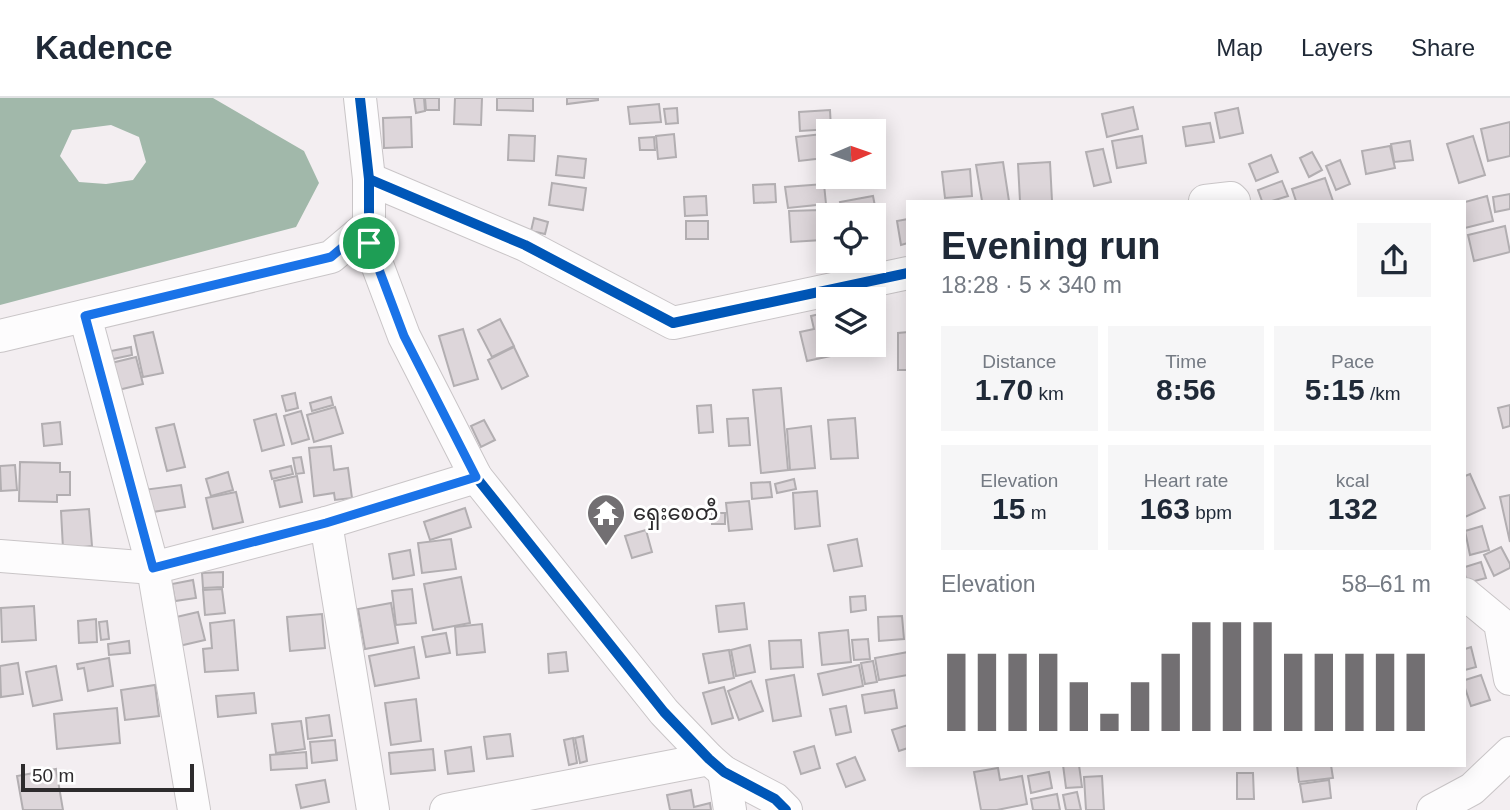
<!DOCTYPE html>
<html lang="en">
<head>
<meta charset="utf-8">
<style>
	:root { --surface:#fff; --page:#f6f6f7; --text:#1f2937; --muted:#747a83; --line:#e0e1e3; --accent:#726f72 }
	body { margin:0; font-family:Arial,"Noto Sans Myanmar",sans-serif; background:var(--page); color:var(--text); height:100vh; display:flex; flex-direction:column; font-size:26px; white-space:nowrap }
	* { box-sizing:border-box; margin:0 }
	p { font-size:23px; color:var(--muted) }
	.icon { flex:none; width:38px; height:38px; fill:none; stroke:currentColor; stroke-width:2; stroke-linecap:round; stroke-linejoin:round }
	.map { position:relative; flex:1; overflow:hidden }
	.drawer { position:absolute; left:906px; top:102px; width:560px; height:567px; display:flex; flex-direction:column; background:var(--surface); border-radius:0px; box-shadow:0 4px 18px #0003 }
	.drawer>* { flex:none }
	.needle { width:46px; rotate:88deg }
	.tools { position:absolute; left:816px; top:21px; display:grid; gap:14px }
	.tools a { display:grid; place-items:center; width:70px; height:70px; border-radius:0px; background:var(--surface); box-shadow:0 4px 18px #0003; font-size:35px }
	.scale { position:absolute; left:21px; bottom:18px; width:173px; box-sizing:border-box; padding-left:7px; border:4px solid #2d2b2d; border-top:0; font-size:19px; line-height:24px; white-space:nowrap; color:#2d2b2d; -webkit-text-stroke:5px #fff; paint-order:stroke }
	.pin { position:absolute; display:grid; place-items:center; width:60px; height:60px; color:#fff; margin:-30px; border:4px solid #fff; border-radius:50%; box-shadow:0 2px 7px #0007 }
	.round { display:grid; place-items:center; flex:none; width:74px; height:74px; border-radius:0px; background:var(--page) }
	.overview { display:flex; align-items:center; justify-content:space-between; height:119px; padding:0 35px }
	h1 { font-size:38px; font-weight:700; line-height:52px }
	.stats { display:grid; grid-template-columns:repeat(3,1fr); gap:10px; height:119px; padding:7px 35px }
	.stats div { display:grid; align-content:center; border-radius:0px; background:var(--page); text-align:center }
	.stats b { font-size:30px; font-weight:700 }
	.stats small { font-size:19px; font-weight:400 }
	.stats p { font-size:19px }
	.chart { height:196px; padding:14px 35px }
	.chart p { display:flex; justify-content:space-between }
	.chart svg { width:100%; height:126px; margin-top:7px; stroke:var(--accent); stroke-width:6 }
	header { display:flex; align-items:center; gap:42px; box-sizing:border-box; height:98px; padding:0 35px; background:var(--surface); border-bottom:2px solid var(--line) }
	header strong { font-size:33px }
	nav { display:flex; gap:38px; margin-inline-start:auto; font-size:24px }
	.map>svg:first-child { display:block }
	.water { fill:#a1b8aa; fill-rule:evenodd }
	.building { fill:#ddd6da; stroke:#b2aeb1; stroke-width:2 }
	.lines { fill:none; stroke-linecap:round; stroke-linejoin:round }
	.minor-casing { stroke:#c9c5c7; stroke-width:34 }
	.minor { stroke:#fdfcfd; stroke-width:32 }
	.cycleway-casing { stroke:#fff; stroke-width:15 }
	.cycleway { stroke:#0057b8; stroke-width:10 }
	.route-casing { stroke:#fff; stroke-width:14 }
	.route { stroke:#1a73e8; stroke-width:9 }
	.labels { text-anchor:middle; stroke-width:6; stroke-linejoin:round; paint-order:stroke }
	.poi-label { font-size:21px; fill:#2d2b2d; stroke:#fff; text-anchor:start }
</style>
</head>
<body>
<header>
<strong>Kadence</strong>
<nav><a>Map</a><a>Layers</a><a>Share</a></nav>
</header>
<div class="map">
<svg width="1510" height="712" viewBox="0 0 1510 712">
	<rect width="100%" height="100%" fill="#f3eef1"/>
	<path class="water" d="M0,0H213L304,53L319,85L296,129L0,207ZM111,27L139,39L146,64L133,82L106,86L79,84L60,58L72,32Z"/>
	<g class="building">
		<path d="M414,0H424L425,13L416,15Z"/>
		<path d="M425,0H439V12H426Z"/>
		<path d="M455,0H482L481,27L454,26Z"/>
		<path d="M497,0H533V13L497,12Z"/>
		<path d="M567,0H598V2L567,6Z"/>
		<path d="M659,6L661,24L630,26L628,9Z"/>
		<path d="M1133,9L1138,31L1107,39L1102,16Z"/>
		<path d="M677,10L678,25L666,26L664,11Z"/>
		<path d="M1238,10L1243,35L1220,40L1215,15Z"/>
		<path d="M830,12L831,31L800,33L799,14Z"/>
		<path d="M411,19L412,49L384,50L383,20Z"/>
		<path d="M1510,24V58L1488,63L1481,31Z"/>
		<path d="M1210,25L1214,44L1186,48L1183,29Z"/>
		<path d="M674,36L676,59L658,61L656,38Z"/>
		<path d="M822,36L824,60L799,63L796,39Z"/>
		<path d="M509,37L535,38L534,63L508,62Z"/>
		<path d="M1142,38L1146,65L1117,70L1112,43Z"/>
		<path d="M1473,38L1485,77L1459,85L1447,46Z"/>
		<path d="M654,39L655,52H640L639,40Z"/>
		<path d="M1410,43L1413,62L1394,64L1391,46Z"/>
		<path d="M1390,48L1395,70L1366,76L1362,53Z"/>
		<path d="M1103,51L1111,84L1094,88L1086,54Z"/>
		<path d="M1312,54L1322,72L1309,79L1300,60Z"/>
		<path d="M1271,57L1278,74L1256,83L1249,66Z"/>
		<path d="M558,58L586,61L584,80L556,77Z"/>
		<path d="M1340,62L1350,86L1336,92L1326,68Z"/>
		<path d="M1003,64L1009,103H982L976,67Z"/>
		<path d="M1050,64L1052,103H1020L1018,66Z"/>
		<path d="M970,71L972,98L945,100L942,74Z"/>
		<path d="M1325,80L1333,103H1296L1292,91Z"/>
		<path d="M1282,83L1288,98L1272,103H1262L1258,92Z"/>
		<path d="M552,85L586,90L583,112L549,107Z"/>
		<path d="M775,86L776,104L754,105L753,87Z"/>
		<path d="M824,86L826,106L788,110L785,89Z"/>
		<path d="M1510,96V111L1495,114L1493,99Z"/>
		<path d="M706,98L707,117L685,118L684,99Z"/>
		<path d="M873,98L880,134L873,135V117H843L840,104Z"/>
		<path d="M1487,98L1493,123L1465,130V104Z"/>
		<path d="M820,112L822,142L791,144L789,113Z"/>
		<path d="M534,120L548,124L545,136L531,133Z"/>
		<path d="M908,121V145L901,147L897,123Z"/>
		<rect x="686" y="123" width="22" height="18"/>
		<path d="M1505,128L1510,154L1474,163L1468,137Z"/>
		<path d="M828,214V247H843L845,255L807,263L800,234L814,231L811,218Z"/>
		<path d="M500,221L514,248L492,259L478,232Z"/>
		<path d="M463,231L478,281L454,288L439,238Z"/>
		<path d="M153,234L163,275L143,279L134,238Z"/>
		<path d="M908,234V272H898V235Z"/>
		<path d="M131,249L132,257L113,261L111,253Z"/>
		<path d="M514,249L528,278L502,291L488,262Z"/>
		<path d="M136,259L143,286L110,294L103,267Z"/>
		<path d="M781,290L788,372L761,375L753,292Z"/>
		<path d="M295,295L298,310L286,313L282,298Z"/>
		<path d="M331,299L333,307L312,313L310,305Z"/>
		<path d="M711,307L713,334L699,335L697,308Z"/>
		<path d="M1510,307V328L1503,330L1498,310Z"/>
		<path d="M335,309L343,335L314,344L307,317Z"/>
		<path d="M301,313L309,341L292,346L284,318Z"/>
		<path d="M276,316L284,347L262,353L254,322Z"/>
		<path d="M748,320L750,347L729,348L727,321Z"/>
		<path d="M855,320L858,360L831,361L828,322Z"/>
		<path d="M484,322L495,342L481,349L471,328Z"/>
		<path d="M60,324L62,346L44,348L42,326Z"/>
		<path d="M174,326L185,369L167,373L156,330Z"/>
		<path d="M811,328L815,370L790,372L787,331Z"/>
		<path d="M331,348L334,372L348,370L352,400L335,402L334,395L314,398L309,350Z"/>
		<path d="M301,359L304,375L296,376L293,360Z"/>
		<path d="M20,364L60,365V374H70V397H57V404L19,403Z"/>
		<path d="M15,367L17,392L1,393L0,368Z"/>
		<path d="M291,368L293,376L272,381L270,373Z"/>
		<path d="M228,374L233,392L211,398L206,381Z"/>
		<path d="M1470,376L1485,410L1465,419V378Z"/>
		<path d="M297,378L302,404L280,409L274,383Z"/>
		<path d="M794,381L796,391L777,395L775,386Z"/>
		<path d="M770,384L772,399L752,401L751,385Z"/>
		<path d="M181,387L185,409L146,415L143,392Z"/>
		<path d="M817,393L820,428L795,431L793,395Z"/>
		<path d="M236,394L243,424L213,431L206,400Z"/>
		<path d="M1510,397V444L1500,399Z"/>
		<path d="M749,403L752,431L729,433L726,405Z"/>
		<path d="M465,410L471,429L430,442L424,424Z"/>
		<path d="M89,411L92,448L63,451L61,413Z"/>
		<rect x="712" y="415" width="13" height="11"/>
		<path d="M1482,428L1489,452L1470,457L1465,433Z"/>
		<path d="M646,432L652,454L632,460L625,438Z"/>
		<path d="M451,441L456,471L422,475L418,445Z"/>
		<path d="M857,441L862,468L834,473L828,447Z"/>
		<path d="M1501,449L1510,466V470L1494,478L1484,457Z"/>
		<path d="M410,452L414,477L393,481L389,456Z"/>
		<path d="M1481,464L1486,480L1467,485L1465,477V469Z"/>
		<path d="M223,474V489L203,490L202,475Z"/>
		<path d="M461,479L470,525L433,532L424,486Z"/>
		<path d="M193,482L196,500L175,503L172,486Z"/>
		<path d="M222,491L225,515L205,517L203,492Z"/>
		<path d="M412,491L416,525L396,527L392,493Z"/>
		<path d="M865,498L866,512L851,514L850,499Z"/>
		<path d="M391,505L398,545L365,551L358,511Z"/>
		<path d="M744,505L747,531L719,534L716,508Z"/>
		<path d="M34,508L36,542L2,544L1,510Z"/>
		<path d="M198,514L205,542L179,548L172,520Z"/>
		<path d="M322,516L325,550L290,553L287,519Z"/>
		<path d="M902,518L904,541L879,543L878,519Z"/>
		<path d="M96,521L97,544L79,545L78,523Z"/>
		<path d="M234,522L238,572L205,574L203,551L212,550L210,525Z"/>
		<path d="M107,523L109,541L101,542L99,524Z"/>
		<path d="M482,526L485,554L457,557L455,529Z"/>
		<path d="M848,532L851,564L822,567L819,535Z"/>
		<path d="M446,535L450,555L426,559L422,539Z"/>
		<path d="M868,541L870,561L854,562L852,542Z"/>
		<path d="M801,542L803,569L771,571L769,543Z"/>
		<path d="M129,543L130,555L109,557L108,546Z"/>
		<path d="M750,547L755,574L736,578L731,552Z"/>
		<path d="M414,549L419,580L375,588L369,558Z"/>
		<path d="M1471,549L1476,569L1465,572V551Z"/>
		<path d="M729,552L734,580L709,585L703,556Z"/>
		<path d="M566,554L568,573L549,575L548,556Z"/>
		<path d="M908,554V577L879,582L875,560Z"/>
		<path d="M109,560L113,588L88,593L84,570L78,571L77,566Z"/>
		<path d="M873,563L877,584L865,586L861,565Z"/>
		<path d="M18,565L23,596L1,599L0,568Z"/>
		<path d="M859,567L863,588L823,597L818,576Z"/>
		<path d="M56,568L62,602L33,608L26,574Z"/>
		<path d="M794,577L801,618L773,623L766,582Z"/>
		<path d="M1481,577L1490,602L1471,608L1465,590V582Z"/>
		<path d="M751,583L763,613L739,622L728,593Z"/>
		<path d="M155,587L159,618L125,622L121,592Z"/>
		<path d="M724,589L733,620L712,626L703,595Z"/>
		<path d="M894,592L897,610L865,615L862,597Z"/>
		<path d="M254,595L256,615L218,619L216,598Z"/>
		<path d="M416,601L421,643L391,647L385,605Z"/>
		<path d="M846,608L851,634L836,637L830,611Z"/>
		<path d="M117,610L120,645L57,651L54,616Z"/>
		<path d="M329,617L332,638L308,641L306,620Z"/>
		<path d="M301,623L305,651L276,655L272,626Z"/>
		<path d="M908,627V650L899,653L892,632Z"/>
		<path d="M510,636L513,658L487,661L484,639Z"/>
		<path d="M583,638L587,663L580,665L575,640Z"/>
		<path d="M573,640L577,665L569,667L564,642Z"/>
		<path d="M335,642L337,662L312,665L310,644Z"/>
		<path d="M814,648L820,670L801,676L794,654Z"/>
		<path d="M471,649L474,673L448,676L445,653Z"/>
		<path d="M433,651L435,672L391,676L389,655Z"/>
		<path d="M306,654L307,670L271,672L270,657Z"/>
		<path d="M855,659L865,682L846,689L837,666Z"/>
		<path d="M1063,667H1079L1082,689L1066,690Z"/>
		<path d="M1297,667H1331L1333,680L1299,684Z"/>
		<path d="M998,670L1000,682L1022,678L1027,706L997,712H981L974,674Z"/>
		<path d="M56,671L63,712H23L17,678Z"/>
		<path d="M1049,674L1052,690L1031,695L1028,678Z"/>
		<path d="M1237,675H1253L1254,701H1237Z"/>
		<path d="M1102,678L1104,712H1086L1084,679Z"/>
		<path d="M325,682L329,704L301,710L296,687Z"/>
		<path d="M1329,682L1331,700L1303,704L1300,686Z"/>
		<path d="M691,692L694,709L710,705L711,712H670L667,697Z"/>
		<path d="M1077,694L1081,712H1066L1063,697Z"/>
		<path d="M1057,696L1060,712H1033L1031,701Z"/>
	</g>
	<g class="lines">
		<defs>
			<g id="minor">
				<path d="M360,0L369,81V145L404,238L476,379L664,614L709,661L724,674L775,701L786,712"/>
				<path d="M369,81L525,147L673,225L908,175"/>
				<path d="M1205,103L1231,100L1234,103"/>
				<path d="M85,218L153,470L194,712"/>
				<path d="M0,238L331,159L369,127"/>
				<path d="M326,425L373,712"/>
				<path d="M0,458L153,470L326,425L476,379"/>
				<path d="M1465,496L1500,525L1510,581"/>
				<path d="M724,674L730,712"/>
				<path d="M446,712L709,661"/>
				<path d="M1433,712L1472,691L1510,655"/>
			</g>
		</defs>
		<use href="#minor" class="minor-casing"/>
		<use href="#minor" class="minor"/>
		<defs>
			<g id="cycleway">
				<path d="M360,0L369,81V145L404,238L476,379L664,614L709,661L724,674L775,701L786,712"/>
				<path d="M369,81L525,147L673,225L908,175"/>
			</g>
		</defs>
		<use href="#cycleway" class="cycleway-casing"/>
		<use href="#cycleway" class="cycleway"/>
	</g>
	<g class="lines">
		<defs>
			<path id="route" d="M369,127V145L404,238L476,379L326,425L153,470L85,218L331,159Z"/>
		</defs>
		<use href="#route" class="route-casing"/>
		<use href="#route" class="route"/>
	</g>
	<defs>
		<symbol id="temple-pin" viewBox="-11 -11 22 30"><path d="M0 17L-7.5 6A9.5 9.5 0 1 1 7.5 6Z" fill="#726f72" stroke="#fff"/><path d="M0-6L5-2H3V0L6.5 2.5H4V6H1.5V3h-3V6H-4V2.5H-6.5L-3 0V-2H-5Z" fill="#fff"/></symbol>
	</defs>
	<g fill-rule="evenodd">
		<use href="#temple-pin" x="584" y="393" width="44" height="60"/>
	</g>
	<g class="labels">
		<g class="poi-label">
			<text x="633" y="422">ရှေးစေတီ</text>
		</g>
	</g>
</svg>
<div class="tools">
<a><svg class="needle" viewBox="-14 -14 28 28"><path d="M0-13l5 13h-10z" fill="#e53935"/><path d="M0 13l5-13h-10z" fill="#747a83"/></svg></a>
<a><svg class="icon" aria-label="locate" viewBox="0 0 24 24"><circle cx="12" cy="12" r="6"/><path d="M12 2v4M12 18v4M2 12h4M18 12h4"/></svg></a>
<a><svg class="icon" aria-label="layers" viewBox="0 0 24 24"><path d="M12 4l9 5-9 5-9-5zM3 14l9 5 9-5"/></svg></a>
</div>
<div class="scale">50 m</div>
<div class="pin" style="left:369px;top:145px;background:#1e9e55"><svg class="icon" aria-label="arrive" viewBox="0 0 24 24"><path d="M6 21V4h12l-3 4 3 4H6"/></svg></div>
<section class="drawer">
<div class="overview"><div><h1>Evening run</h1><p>18:28 · 5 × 340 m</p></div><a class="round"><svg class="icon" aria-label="share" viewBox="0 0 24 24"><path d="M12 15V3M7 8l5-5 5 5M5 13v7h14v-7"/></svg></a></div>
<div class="stats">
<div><p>Distance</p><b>1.70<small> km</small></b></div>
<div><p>Time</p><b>8:56</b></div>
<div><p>Pace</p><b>5:15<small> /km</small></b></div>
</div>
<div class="stats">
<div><p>Elevation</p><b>15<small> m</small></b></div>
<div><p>Heart rate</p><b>163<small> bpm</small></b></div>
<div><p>kcal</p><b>132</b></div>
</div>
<div class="chart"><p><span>Elevation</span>58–61 m</p>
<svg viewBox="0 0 160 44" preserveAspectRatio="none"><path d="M5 44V17M15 44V17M25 44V17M35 44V17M45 44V27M55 44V38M65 44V27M75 44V17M85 44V6M95 44V6M105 44V6M115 44V17M125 44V17M135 44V17M145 44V17M155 44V17"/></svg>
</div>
</section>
</div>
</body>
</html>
